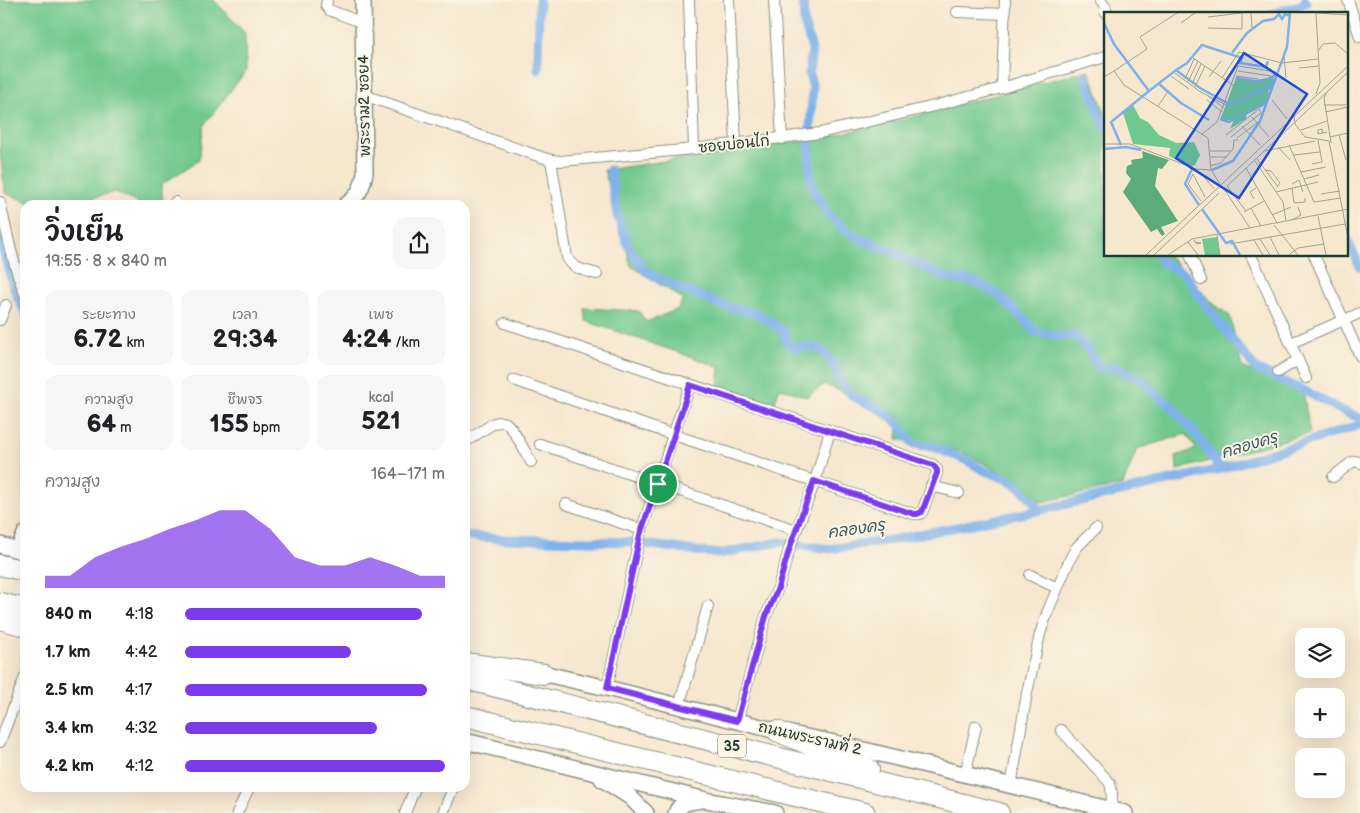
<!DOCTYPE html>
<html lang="th">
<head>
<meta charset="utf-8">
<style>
	:root { --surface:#fff; --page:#f6f6f6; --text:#202124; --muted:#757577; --accent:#7c3aed }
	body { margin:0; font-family:"Balsamiq Sans","Playpen Sans Thai",sans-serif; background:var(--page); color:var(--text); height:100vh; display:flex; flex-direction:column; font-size:19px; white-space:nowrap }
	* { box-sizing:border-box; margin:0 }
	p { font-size:16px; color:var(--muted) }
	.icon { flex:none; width:28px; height:28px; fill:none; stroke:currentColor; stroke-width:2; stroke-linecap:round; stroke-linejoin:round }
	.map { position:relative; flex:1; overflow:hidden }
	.side { position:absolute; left:20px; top:200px; width:450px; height:592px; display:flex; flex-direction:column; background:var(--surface); border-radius:15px; box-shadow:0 5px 20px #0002 }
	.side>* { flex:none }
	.tools { position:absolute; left:1295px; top:628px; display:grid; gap:10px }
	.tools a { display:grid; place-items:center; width:50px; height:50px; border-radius:10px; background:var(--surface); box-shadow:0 5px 20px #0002; font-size:25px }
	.pin { position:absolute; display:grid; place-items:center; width:42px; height:42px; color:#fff; margin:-21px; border:2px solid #fff; border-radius:50%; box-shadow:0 1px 5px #0007 }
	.round { display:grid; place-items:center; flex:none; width:52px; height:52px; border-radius:15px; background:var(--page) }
	.overview { display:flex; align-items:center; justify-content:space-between; height:85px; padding:0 25px }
	h1 { font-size:28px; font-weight:600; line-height:38px }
	.figures { display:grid; grid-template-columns:repeat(3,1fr); gap:8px; height:85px; padding:5px 25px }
	.figures div { display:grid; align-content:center; border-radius:12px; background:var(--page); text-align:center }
	.figures b { font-size:25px; font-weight:600 }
	.figures small { font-size:14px; font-weight:400 }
	.figures p { font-size:14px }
	.chart { height:140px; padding:10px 25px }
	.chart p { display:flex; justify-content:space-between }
	.chart svg { width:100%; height:90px; margin-top:5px; fill:var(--accent); opacity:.7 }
	ul { padding:0 25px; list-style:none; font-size:16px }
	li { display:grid; grid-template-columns:80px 60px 1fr; align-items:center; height:38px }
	li i { height:12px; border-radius:6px; background:var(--accent) }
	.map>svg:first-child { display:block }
	.green { fill:#6fc88f; stroke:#478262 }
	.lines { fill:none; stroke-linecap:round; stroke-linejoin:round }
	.canal { stroke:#7eb1eb; stroke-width:9 }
	.street-casing { stroke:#8a9282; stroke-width:12 }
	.secondary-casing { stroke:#8a9282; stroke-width:18 }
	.highway-casing { stroke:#8a9282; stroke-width:22 }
	.street { stroke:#fff; stroke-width:10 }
	.secondary { stroke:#fff; stroke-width:15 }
	.highway { stroke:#fff; stroke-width:20 }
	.route-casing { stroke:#fff; stroke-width:10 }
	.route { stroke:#7c3aed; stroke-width:6 }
	.labels { text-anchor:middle; stroke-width:4; stroke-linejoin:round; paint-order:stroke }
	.shield { fill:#fcf5e5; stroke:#617469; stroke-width:1 }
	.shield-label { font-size:14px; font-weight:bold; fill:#1f3d34 }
	.street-label { font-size:15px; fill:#1f3d34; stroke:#fcf5e5 }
	.water-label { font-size:16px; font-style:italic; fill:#375a62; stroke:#fcf5e5 }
	.inset-river { fill:none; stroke:#7eb1eb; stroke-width:2.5 }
	.inset-road { fill:none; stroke:#a0a391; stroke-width:1 }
	.view { fill:#1d4ed8; fill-opacity:0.15; stroke:#1d4ed8; stroke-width:2.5 }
	.inset-edge { fill:none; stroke:#1f3d34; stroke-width:2.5 }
</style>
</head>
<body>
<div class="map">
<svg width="1360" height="813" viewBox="0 0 1360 813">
	<rect width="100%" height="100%" fill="#fcf5e5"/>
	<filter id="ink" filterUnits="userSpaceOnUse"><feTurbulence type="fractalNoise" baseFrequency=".02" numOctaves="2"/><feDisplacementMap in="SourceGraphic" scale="10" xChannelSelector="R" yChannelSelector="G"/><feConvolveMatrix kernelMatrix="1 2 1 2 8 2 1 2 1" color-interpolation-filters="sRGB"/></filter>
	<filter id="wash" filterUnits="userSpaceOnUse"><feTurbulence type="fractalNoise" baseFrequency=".0096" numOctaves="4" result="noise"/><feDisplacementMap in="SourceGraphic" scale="20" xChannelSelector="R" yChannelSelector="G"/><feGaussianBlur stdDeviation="1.12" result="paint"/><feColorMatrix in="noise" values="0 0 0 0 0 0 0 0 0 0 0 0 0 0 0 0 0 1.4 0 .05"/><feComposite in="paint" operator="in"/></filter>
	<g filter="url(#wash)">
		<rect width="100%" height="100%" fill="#f6e7cf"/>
		<g class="green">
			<path d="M0,0H214L245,33L246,71L204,125L199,160L161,185L163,199L145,205H141L115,192L65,205H35L5,193L0,152Z"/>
			<path d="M1089,70L1105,113V255H1168L1214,304L1230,316L1242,367L1303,390L1310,433L1177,470L1176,456L1196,449L1186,434L1137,449L1123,485L1041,502L1021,483L962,452L897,439L899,417L824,384L807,397L780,388L773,407L718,385L720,368L703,361L586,321L585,308L639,311L646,322L678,309L683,299L631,266L604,170L820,138L901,120Z"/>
		</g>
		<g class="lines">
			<g class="canal">
				<path d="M803,0L804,23L812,49L809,73L813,88L809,141L811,185L829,216L854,236L890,251L942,276L977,283L1000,296L1036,332L1060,336L1074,335L1084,344L1100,368L1117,367L1143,381L1159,397L1172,407L1198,436L1220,469"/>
				<path d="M1271,14L1306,3L1305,0"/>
				<path d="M538,70L539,0"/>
				<path d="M1085,75L1105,128"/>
				<path d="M610,170L617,215L628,245L645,271L679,288L724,306L758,314L784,331L787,343L796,348L807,346L820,349L832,361L837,375L852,396L881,410L899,424L913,444L934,447L966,460L983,470L1009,480L1023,490L1041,510"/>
				<path d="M1346,237L1360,267"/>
				<path d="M0,241L15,292L25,312"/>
				<path d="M1158,255L1163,263L1186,275L1204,303L1256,369L1303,390L1341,410L1360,418"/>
				<path d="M465,536L504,539L628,542L719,554L780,542L830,549L896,539L1036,511L1220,469L1360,425"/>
			</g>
		</g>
	</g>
	<g filter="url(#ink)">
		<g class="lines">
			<defs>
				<g id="street">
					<path d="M327,0L326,6L329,10L363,23"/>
					<path d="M689,0L694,149"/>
					<path d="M729,0L736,143"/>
					<path d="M774,0L782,139"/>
					<path d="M1100,0L1106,8V14"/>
					<path d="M1348,0L1360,37"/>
					<path d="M957,12L1005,14"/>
					<path d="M1002,88L1005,0"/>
					<path d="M364,95L541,157L551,160L561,161L694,149L820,133L930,107L1002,88L1105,57"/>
					<path d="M551,160L567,257C572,269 585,270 597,274"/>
					<path d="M0,202C7,233 13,265 25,294"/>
					<path d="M175,202L177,205"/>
					<path d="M1190,255L1201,280"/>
					<path d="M1251,255L1306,378"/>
					<path d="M1314,255L1360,356"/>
					<path d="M0,320L6,305"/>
					<path d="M505,323L933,465L937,470V473L922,512L920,514H914L674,435L514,380"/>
					<path d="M1291,343L1360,313"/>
					<path d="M1278,372L1298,360"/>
					<path d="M465,442L494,423C498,422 502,421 506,423C513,427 526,454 531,462"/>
					<path d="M540,444L796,530"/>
					<path d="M1333,477L1352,462L1356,461L1360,463"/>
					<path d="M931,486L959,493"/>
					<path d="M566,504L642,530"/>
					<path d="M1030,575L1057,588"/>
					<path d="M607,688L640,535L690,385"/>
					<path d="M679,706L708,606"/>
					<path d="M737,721L766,616L778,588L790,547L815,481L830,431"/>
					<path d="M1061,730L1110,783L1112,794L1111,810"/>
					<path d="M0,742L25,677"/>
					<path d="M465,754L470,742"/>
					<path d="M965,775L976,726"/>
					<path d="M1011,786L1027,693L1040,634L1047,613L1070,559L1076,548L1096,528"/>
					<path d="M237,813L249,788"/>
					<path d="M405,813L415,788"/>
					<path d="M443,813L453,788"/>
				</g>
				<g id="secondary">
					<path d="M346,205C359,196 362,188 365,173L363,0"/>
					<path d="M0,545L25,552"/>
					<path d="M18,550L25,534"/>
					<path d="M533,671L607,688L777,731L835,743L1125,813"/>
					<path d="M465,741L706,800L775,813"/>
					<path d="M602,779L630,797L646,813"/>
					<path d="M676,813C680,801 692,802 702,800"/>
				</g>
				<g id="highway">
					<path d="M0,565L25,571"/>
					<path d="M0,603L25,609"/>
					<path d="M0,619L25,626"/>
					<path d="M465,663L544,674"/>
					<path d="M465,679L999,813"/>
					<path d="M465,716L865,813"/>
					<path d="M777,731L840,758L869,769"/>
				</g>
			</defs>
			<use href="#street" class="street-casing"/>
			<use href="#secondary" class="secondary-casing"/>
			<use href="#highway" class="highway-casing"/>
			<use href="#street" class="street"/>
			<use href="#secondary" class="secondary"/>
			<use href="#highway" class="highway"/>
		</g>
	</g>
	<g class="lines" filter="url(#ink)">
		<defs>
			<path id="route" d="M690,385L933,465L937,470V473L922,512L917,514H914L814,481L790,547L778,588L766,616L737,721L607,688L640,535L674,435Z"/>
		</defs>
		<use href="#route" class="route-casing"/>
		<use href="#route" class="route"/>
	</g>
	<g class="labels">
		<rect class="shield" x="718" y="734.5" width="28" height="23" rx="4"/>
		<g class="shield-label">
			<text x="732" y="751">35</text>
		</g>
		<g class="street-label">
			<text transform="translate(364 106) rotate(-91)" y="5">พระราม2 ซอย4</text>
			<text transform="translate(734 144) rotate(-6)" y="5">ซอยบ่อนไก่</text>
			<text transform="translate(810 738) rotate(13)" y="5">ถนนพระรามที่ 2</text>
		</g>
		<g class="water-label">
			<text transform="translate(1249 444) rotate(-17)" y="6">คลองครุ</text>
			<text transform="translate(856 528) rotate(-8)" y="6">คลองครุ</text>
		</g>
	</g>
	<g transform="translate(1104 12)">
		<rect width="244" height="244" fill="#f6e7cf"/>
		<path d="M167,65L171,67L167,79L165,77L163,91L143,101L142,107L126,117L130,108H116L132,66L149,69ZM29,93L36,106L44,110L55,123L72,131L90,130L96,143L91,153L87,155L65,144L66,136L29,132L19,101ZM113,225L116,243H101L98,227Z" fill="#6fc88f"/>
		<path d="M38,139L65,148L58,157L54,156L51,174L74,209L57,215L61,222L58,224L53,217L47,220L19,180L27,167L22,161L23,154L28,152L27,148L39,146Z" fill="#5bac7a"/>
		<path class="inset-river" d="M0,11L10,32L45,79L7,110L17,133M128,41L143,21L159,9L170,7L175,2L178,7L181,2L186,4M72,58L83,51L98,33L138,46L136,51L162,55L164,49M132,66L151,69L163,68L173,62M54,71L77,91L105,108M45,79L72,58L96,76L127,93L159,77L169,75M116,107L125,110L163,91M0,137L22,135L37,138M88,157L81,172L95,193M108,158L129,149L156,109L183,35L186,1M98,197L122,231L128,229L136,243"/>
		<path class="inset-road" d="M147,1L148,16M212,1L216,71L212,82M214,1L244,3M104,5L137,1M77,11L91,1M104,16L138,17V1M215,38L219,32L231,31L244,42M180,44L182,66M89,46L129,73M195,56L215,54M10,59L43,37L36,25L73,1M134,59L167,64M71,61L95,79L122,93M67,64L85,77M132,64L154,67M0,65L10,59L20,73L104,126L107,158L116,172M105,65L117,49M118,66L135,40L178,51L214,47M81,67L90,47M84,70L94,49M88,72L97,52M91,75L101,54M104,84L120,96M103,88L118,100M168,88L183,107M220,93H242M54,94L65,78M221,100L244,95M190,104L191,112L201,125L225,129L244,226M148,105L165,125M138,114L156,133M197,118L223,109M219,121L218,117L214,118V122L219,121L223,120M98,122L113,110L134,54L172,60M122,123L155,97L157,101L127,125M235,123L242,148M226,125L244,121M133,126L153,111M227,131L220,86L223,80L244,60M0,132H26L92,157L107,158M185,133L210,190L237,186M174,135L186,148M106,139H127M161,139L211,129M190,143L216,140M106,145H123M153,147L174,175M151,149L179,190L182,209M208,152L218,150L214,128M106,154L117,151L129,137L130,128H134M142,156L173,211M161,158L167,159L176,171L173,175M96,160L110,177M197,160L222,155M200,167L215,163M188,172L195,168L199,180M123,174L142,199M123,174L223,80M188,176L190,191L201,190V186M120,177L146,216M172,180L214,170M217,182L236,179M150,187L146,180L152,176M97,189L84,172L89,162L101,185M147,196L157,214M140,200L160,189M168,203L187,195M214,204L222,243M188,208L197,203L194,195M170,213L194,243M113,223L116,243M166,225L175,243M156,227L166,243M90,228L91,230L93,232L97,231L91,230M150,228L159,243M84,230L94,243M126,232L241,212M42,243L244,54M50,243L115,181M64,243L88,227L244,197M185,243L194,236L220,232"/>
		<path class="view" d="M140,41L203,82L135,186L72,146Z"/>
		<rect width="244" height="244" class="inset-edge"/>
	</g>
</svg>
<div class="tools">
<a><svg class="icon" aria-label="layers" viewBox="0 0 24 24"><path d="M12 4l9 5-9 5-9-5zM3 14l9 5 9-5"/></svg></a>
<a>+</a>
<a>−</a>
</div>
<div class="pin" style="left:658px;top:484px;background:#1e9e55"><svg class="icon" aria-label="arrive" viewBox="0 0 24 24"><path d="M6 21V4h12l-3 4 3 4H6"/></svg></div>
<section class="side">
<div class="overview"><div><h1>วิ่งเย็น</h1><p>19:55 · 8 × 840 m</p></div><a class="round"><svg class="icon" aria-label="share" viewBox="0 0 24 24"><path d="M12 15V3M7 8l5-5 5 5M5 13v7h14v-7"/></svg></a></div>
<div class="figures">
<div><p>ระยะทาง</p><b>6.72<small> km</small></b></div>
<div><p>เวลา</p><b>29:34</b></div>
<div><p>เพซ</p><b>4:24<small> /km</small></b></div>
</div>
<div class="figures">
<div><p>ความสูง</p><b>64<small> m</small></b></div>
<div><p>ชีพจร</p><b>155<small> bpm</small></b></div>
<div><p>kcal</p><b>521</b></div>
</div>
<div class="chart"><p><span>ความสูง</span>164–171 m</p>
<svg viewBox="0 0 160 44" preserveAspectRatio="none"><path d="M0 44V38L10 38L20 29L30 24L40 20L50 15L60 11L70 6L80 6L90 15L100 29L110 33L120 33L130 29L140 33L150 38L160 38V44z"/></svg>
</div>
<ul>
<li><b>840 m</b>4:18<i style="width:91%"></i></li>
<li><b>1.7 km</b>4:42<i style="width:64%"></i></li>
<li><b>2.5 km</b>4:17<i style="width:93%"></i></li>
<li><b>3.4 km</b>4:32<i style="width:74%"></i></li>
<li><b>4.2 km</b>4:12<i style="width:100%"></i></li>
</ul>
</section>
</div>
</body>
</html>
